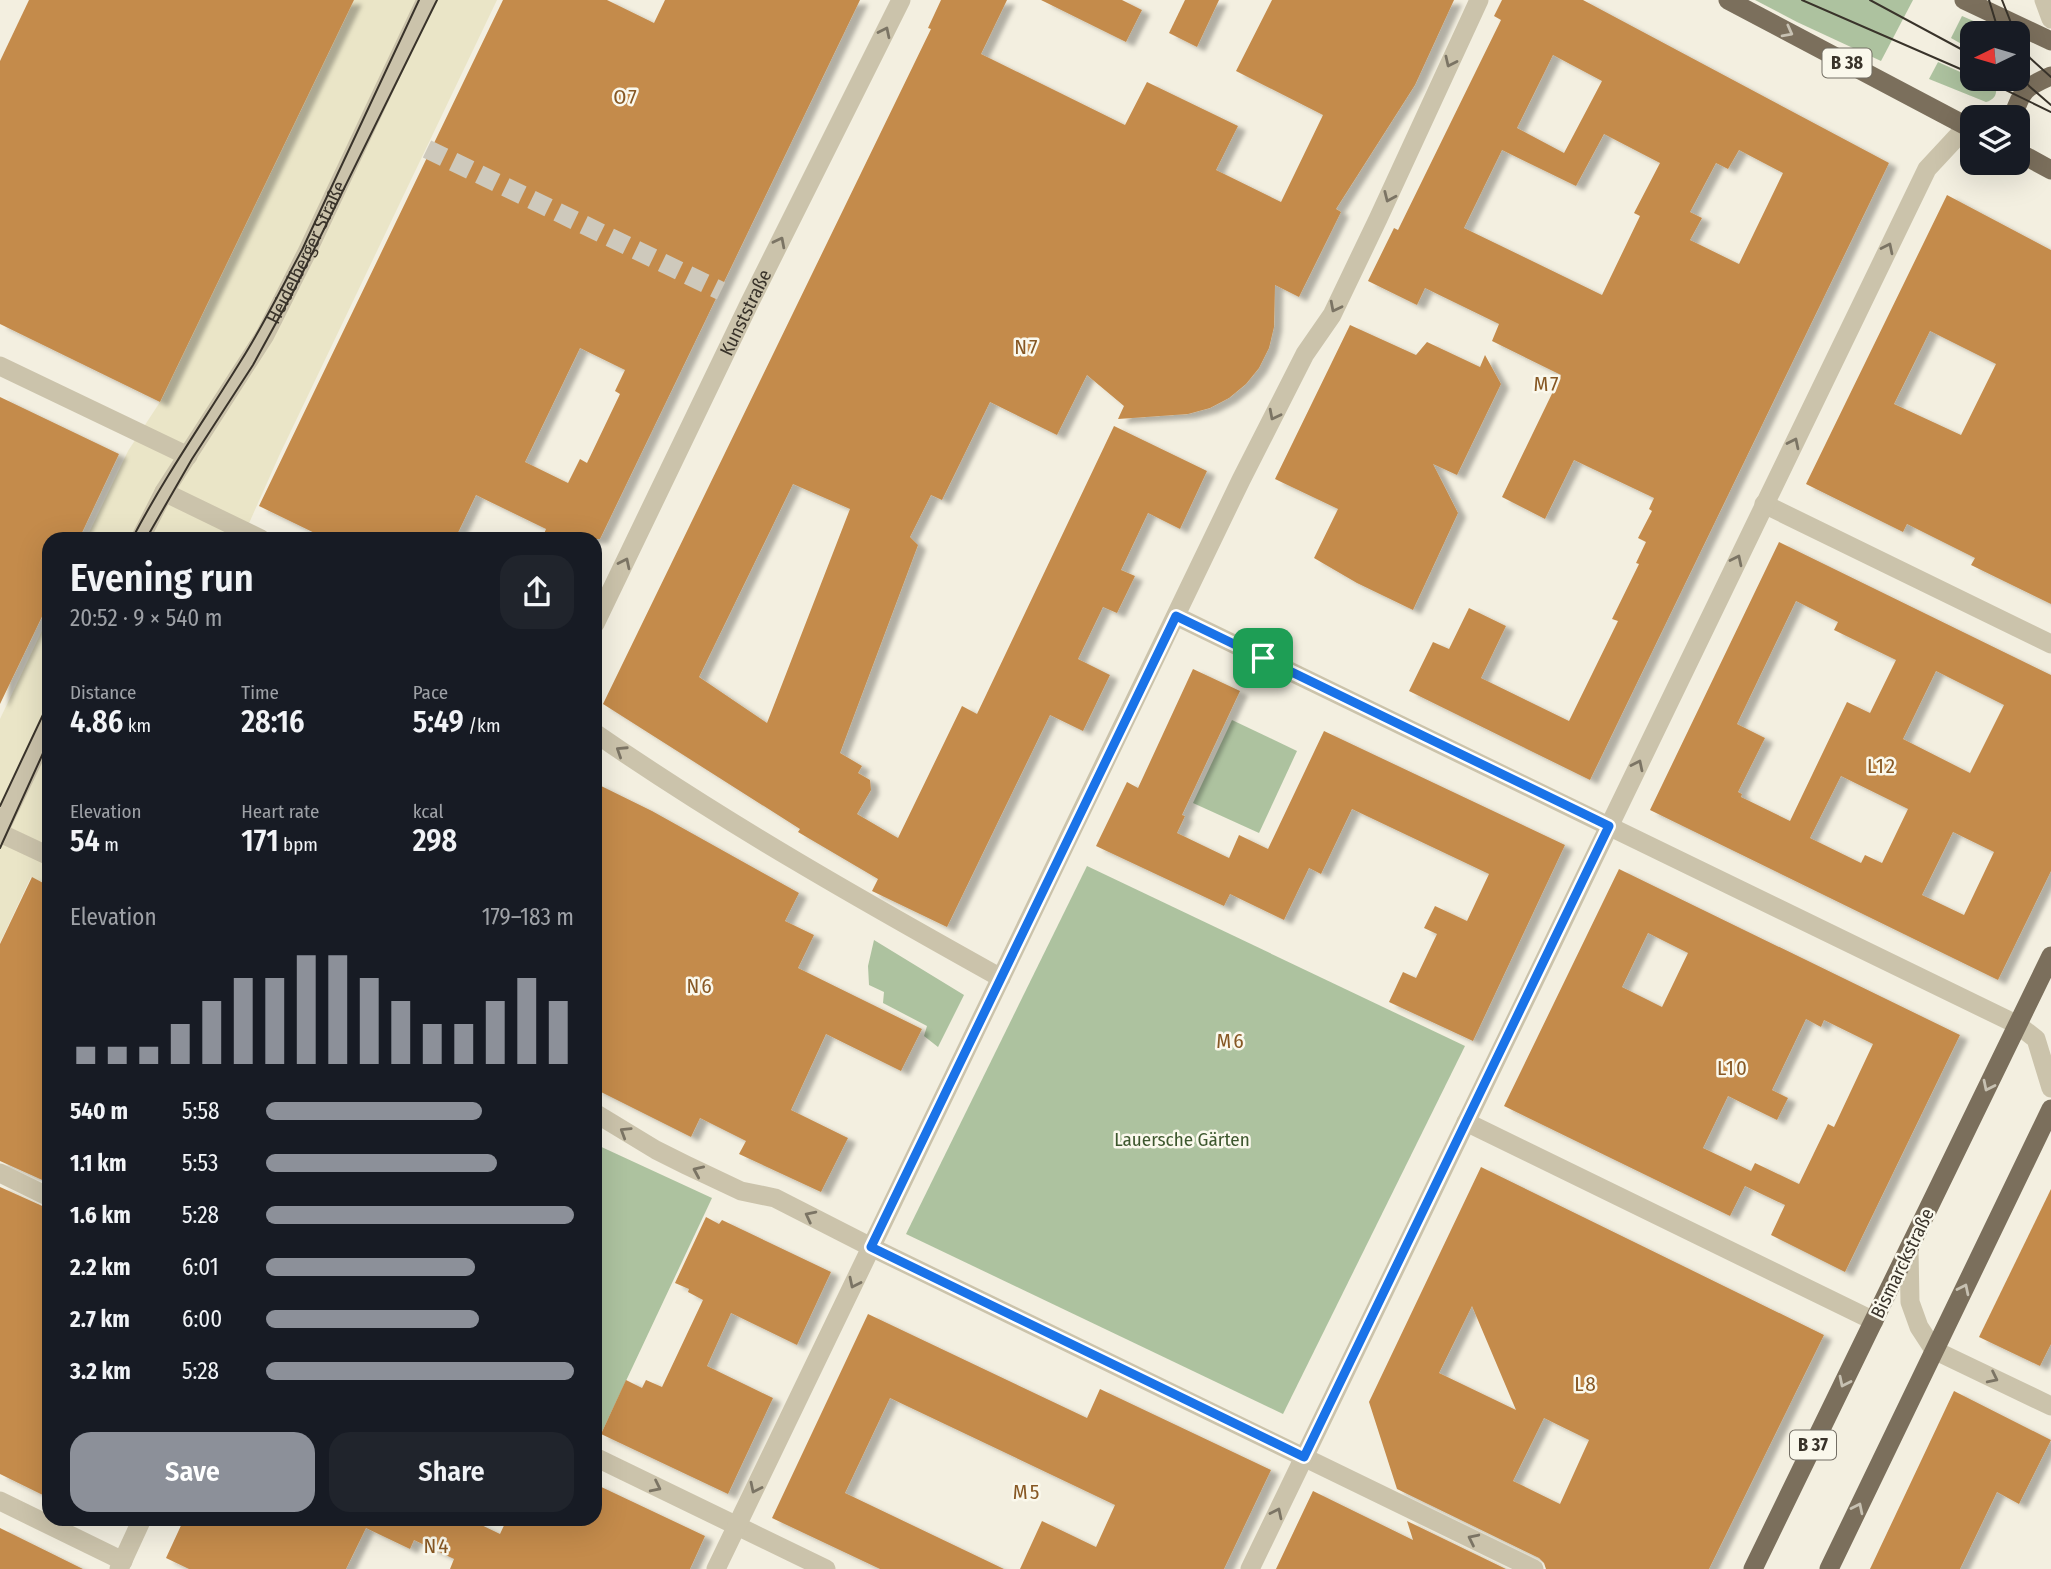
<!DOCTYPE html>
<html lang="en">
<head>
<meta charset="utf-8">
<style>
	:root { --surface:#171b24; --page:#20242c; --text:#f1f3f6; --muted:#9ea1a6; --accent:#8c9099 }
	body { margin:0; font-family:"Fira Sans Condensed",sans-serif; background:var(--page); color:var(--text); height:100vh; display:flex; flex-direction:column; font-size:26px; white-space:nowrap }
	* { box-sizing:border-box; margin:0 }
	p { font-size:23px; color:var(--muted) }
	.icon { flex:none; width:38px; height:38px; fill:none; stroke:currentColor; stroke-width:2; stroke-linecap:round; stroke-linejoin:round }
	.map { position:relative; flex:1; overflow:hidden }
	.sheet { position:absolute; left:42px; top:532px; width:560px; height:994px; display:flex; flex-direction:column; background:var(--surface); border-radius:21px; box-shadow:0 7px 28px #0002 }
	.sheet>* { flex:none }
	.needle { width:46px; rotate:265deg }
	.controls { position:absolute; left:1960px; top:21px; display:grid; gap:14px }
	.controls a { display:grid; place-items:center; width:70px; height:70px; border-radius:14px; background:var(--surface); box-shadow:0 7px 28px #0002; font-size:35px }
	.pin { position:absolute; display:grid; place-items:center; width:60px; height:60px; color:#fff; margin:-30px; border-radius:14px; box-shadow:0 4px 10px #0006 }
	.round { display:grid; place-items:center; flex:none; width:74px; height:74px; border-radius:21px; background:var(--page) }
	.head { display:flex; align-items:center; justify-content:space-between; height:119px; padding:0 28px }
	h1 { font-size:38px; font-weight:600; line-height:52px }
	.figures { display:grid; grid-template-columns:repeat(3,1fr); gap:10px; height:119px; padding:7px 28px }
	.figures div { display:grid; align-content:center }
	.figures b { font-size:30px; font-weight:600 }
	.figures small { font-size:19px; font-weight:400 }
	.figures p { font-size:19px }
	.chart { height:196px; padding:14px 28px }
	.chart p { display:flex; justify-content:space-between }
	.chart svg { width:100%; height:126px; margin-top:7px; stroke:var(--accent); stroke-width:6 }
	.cta { display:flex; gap:14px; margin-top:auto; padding:14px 28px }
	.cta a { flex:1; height:80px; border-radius:21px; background:var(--accent); color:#fff; font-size:28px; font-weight:600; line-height:80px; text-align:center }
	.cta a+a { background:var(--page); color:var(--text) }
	ul { padding:0 28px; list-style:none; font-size:23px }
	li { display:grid; grid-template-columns:112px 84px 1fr; align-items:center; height:52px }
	li i { height:18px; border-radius:9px; background:var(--accent) }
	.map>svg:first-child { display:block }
	.green { fill:#adc29f }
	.plaza { fill:#eae5c7 }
	.building { fill:#c48b4c; fill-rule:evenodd; filter:url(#shadow) }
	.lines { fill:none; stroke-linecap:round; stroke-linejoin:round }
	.pedestrian-tunnel { stroke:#cec9bc; stroke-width:19; stroke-dasharray:19 10; stroke-linecap:butt }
	.pedestrian { stroke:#cbc3ab; stroke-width:19 }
	.minor { stroke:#cbc3ab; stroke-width:19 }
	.tertiary { stroke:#cbc3ab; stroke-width:19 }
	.primary { stroke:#7b6f5c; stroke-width:19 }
	.tram { stroke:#39332a; stroke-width:2 }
	.oneway { stroke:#7b7464 }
	.oneway2 { stroke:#c7c1b2 }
	.route-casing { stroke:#fff; stroke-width:14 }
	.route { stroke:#1a73e8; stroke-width:9 }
	.labels { text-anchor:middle; stroke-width:5; stroke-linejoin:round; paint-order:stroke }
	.shield { fill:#faf8ec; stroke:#736e64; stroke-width:2 }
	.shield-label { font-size:18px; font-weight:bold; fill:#39332a }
	.street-label { font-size:19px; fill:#39332a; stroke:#faf8ec }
	.park-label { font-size:19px; fill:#3d572e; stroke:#faf8ec }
	.neighbourhood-label { font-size:21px; letter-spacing:2px; fill:#875824; stroke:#faf8ec }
</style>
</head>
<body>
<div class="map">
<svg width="2051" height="1569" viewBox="0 0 2051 1569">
	<defs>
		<filter id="shadow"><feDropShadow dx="8" dy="4.5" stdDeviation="2" flood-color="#0004"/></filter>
	</defs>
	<rect width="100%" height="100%" fill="#f3efe0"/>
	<g class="green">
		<path d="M1755,0H1913L1881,61L1797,22Z"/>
		<path d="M1962,16L1992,29L1993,33H1972V50L1951,38Z"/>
		<path d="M1938,62L1996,88C1997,96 1993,100 1986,102L1929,79Z"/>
		<path d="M1232,720L1297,751L1259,833L1193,803Z"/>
		<path d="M1087,866L1465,1046L1283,1414L906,1234Z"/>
		<path d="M874,940L964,995L938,1047L924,1036L927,1026L883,1003L884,992L869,985L868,966Z"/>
		<path d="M595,1144L712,1198L601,1434L595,1431Z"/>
	</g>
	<g class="plaza">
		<path d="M354,0H497L279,456L242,539H208L195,533L192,539H86L128,451L160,402Z"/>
		<path d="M49,616V885L31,877L0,943V719Z"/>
	</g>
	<g class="building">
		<path d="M29,0H354L160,402L0,324V61Z"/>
		<path d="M503,0H607L654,23L665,0H860L600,539H542L546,529L476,495L455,539H327L259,506ZM580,348L625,370L615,391L620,394L587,463L580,459L568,483L525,462Z"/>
		<path d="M941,0H1007L981,54L1125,125L1147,82L1238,126L1216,170L1281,202L1323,115L1236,71L1272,0H1454L1415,85L1336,209L1341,212L1299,297L1275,285L1274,327L1269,348L1259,368L1246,384L1229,398L1210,408L1188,414L1118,419L1124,406L1087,375L1057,435L990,402L942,500L931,495L910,537L918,545L840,753L862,766L858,773L870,780L871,790L857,814L898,838L962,706L977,714L1114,426L1207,471L1180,529L1148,513L1121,570L1135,576L1117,613L1103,607L1078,659L1110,675L1083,731L1050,715L947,927L872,891L878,879L798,832L800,829L603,704L931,29L928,28ZM793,484L850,509L767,723L699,677Z"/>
		<path d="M1041,0H1122L1142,10L1126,42Z"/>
		<path d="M1185,0H1219L1197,47L1169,33Z"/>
		<path d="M1502,0H1583L1889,163L1590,780L1409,691L1433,642L1449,649L1469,608L1506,626L1481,678L1569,721L1618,621L1612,619L1639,564L1636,563L1646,542L1638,538L1652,511L1649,509L1654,498L1574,460L1545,519L1502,497L1561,375L1492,341L1499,324L1425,288L1417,305L1368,281L1394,228L1398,230L1501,20L1494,16ZM1553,55L1602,81L1564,153L1517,128ZM1604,134L1660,163L1634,213L1640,216L1602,295L1464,228L1502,150L1576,186ZM1739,150L1783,173L1739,264L1690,240L1702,218L1690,212L1716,163L1728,169Z"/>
		<path d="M1947,195L2051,250V604L1971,565L1975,558L1907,524L1903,532L1806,484ZM1930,331L1996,364L1961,435L1894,404Z"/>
		<path d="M1350,325L1416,355L1427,342L1480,367L1485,355L1501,384L1457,475L1433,464L1458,513L1413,610L1357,583L1314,558L1338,509L1275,479Z"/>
		<path d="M0,397L119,454L79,539H49V602L0,704Z"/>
		<path d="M1779,542L2051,675V871L1998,980L1650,810ZM1796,601L1838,622L1834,630L1896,660L1870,713L1847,702L1790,821L1741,797L1742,794L1738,792L1765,738L1737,724ZM1936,671L2004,705L1970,773L1903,739ZM1841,776L1908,809L1882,863L1865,855L1861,863L1810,838ZM1953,832L1994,852L1964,915L1922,895Z"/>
		<path d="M1193,669L1240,691L1182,815L1185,816L1177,833L1229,858L1239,835L1268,849L1324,731L1565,845L1473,1041L1389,1002L1403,972L1416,978L1437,934L1424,928L1435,906L1467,921L1489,874L1352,809L1321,874L1309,868L1284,920L1230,894L1224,906L1096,846L1127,782L1138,788Z"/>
		<path d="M595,783L652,811L799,893L785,921L814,935L798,968L922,1029L901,1071L826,1034L791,1110L848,1138L821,1192L739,1154L746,1141L700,1118L691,1137L595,1089Z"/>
		<path d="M1619,869L1960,1035L1845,1272L1771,1235L1785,1205L1745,1186L1730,1216L1504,1106ZM1648,933L1688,953L1662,1007L1622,987ZM1806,1019L1821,1027L1824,1020L1873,1044L1834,1127L1828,1124L1799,1184L1755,1163L1751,1171L1703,1148L1728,1096L1777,1120L1788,1098L1772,1090Z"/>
		<path d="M32,877L49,886V1183L0,1161V944Z"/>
		<path d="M1481,1167L1824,1335L1709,1569H1546L1544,1563L1539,1558L1397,1489L1369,1402ZM1472,1306L1516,1410L1439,1373ZM1544,1418L1589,1440L1560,1504L1513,1481Z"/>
		<path d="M0,1187L49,1209V1498L0,1474Z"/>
		<path d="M2051,1189V1344L2040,1366L1979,1337Z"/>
		<path d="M706,1217L719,1224L722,1220L831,1272L797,1345L731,1313L707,1366L773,1398L728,1494L601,1434L626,1380L642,1388L646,1380L662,1387L703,1300L688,1292L689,1289L675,1283Z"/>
		<path d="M868,1314L1087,1418L1100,1389L1271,1470L1224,1569H1020L1042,1521L1096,1547L1115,1505L890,1398L845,1493L1004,1569H880L772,1518Z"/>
		<path d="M1954,1391L2051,1440L2019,1504L1997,1492L1960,1569H1870Z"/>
		<path d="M595,1484L705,1536L690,1569H450L454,1559L414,1540L410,1549L366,1528L346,1569H189L166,1558L184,1519H469L500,1534L507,1519H595Z"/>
		<path d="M1313,1491L1413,1540L1407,1521L1506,1569H1276Z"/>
		<path d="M0,1528L83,1569H0Z"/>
	</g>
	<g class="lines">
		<path class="pedestrian-tunnel" d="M427,149L721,291"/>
		<g class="pedestrian">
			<path d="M0,366L188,456"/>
			<path d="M164,492L261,539"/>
			<path id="s1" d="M140,539L164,492L265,335L307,252L426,0"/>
			<path d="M0,829L49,726"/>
			<path d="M0,833L49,856"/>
			<path d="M0,1173L49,1197"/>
			<path d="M0,1501L123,1561"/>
		</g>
		<g class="minor">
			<path d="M1764,504L2051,644"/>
			<path d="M1176,616L2018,1025L2036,1039L2051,1088"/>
			<path id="s2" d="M595,624L749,304L901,0"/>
			<path d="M595,733C725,823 863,901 1001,978"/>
			<path d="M595,1113L656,1150L686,1165L741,1191L775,1198L871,1247L1534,1569"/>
			<path d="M1466,1122L1874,1321"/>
			<path d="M1909,1249L1910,1302L1919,1327L1934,1350L2051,1406"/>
			<path d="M595,1457L826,1569"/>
			<path d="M119,1569L142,1519"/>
			<path d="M716,1569L1241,480L1305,354L1332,315L1378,219L1479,0"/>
			<path d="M1250,1569L1927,169L1967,126"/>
		</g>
		<path class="tertiary" d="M2044,0L2051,19"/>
		<g class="primary">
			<path d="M1728,0L1972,129"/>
			<path d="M1964,0L2051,41"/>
			<path d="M2013,117C2021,91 2025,87 2051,76"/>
			<path d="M2018,152L2051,170"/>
			<path d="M1753,1569L2051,956"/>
			<path d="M1829,1569L2051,1109"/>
		</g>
		<g class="tram">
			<path d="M1802,0L1972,74"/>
			<path d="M1870,0L1972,55"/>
			<path d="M1989,0L1999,33"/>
			<path d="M2002,0L2015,33"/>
			<path d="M2018,39L2030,58L2051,77"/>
			<path d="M2018,70L2029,86L2051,105"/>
			<path d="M1983,79L2051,112"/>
			<path d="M132,539C165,476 205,419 242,359C264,324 282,287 302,250L419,0"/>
			<path d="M146,539L192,459L253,365L293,292L437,0"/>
			<path d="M0,806L49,702"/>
			<path d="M0,848L49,740"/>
		</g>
	</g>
	<defs><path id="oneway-chevron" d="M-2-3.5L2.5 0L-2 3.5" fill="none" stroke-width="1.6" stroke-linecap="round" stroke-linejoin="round" transform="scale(1.75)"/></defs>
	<g class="oneway">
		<use href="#oneway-chevron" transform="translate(885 32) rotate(-64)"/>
		<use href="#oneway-chevron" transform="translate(1450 62) rotate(115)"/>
		<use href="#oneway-chevron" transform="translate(1389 197) rotate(114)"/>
		<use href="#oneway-chevron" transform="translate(780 242) rotate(-63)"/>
		<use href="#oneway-chevron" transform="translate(1888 248) rotate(-64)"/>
		<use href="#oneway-chevron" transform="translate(1335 307) rotate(117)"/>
		<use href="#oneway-chevron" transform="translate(1274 415) rotate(117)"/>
		<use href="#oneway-chevron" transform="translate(1794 443) rotate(-64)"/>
		<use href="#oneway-chevron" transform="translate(1737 560) rotate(-64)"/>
		<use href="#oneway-chevron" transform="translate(625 563) rotate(-64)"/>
		<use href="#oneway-chevron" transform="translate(621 751) rotate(-147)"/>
		<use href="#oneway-chevron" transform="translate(1638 765) rotate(-64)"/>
		<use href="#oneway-chevron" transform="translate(625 1132) rotate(-148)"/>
		<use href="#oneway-chevron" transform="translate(698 1171) rotate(-156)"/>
		<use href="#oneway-chevron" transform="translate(810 1216) rotate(-153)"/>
		<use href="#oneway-chevron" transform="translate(854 1283) rotate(116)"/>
		<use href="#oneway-chevron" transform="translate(1993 1378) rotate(26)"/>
		<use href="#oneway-chevron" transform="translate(656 1487) rotate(26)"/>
		<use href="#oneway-chevron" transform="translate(755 1488) rotate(116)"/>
		<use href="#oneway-chevron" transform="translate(1277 1513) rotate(-64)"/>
		<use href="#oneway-chevron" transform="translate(1473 1539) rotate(-154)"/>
	</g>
	<g class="oneway2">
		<use href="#oneway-chevron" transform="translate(1788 32) rotate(28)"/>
		<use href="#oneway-chevron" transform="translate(1988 1086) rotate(116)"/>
		<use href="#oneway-chevron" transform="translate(1964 1289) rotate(-64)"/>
		<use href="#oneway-chevron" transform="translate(1844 1382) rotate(116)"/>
		<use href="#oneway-chevron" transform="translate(1858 1508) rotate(-64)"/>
	</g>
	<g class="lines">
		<defs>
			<path id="route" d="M1176,616L1609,826L1304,1457L871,1247Z"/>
		</defs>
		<use href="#route" class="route-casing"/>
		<use href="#route" class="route"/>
	</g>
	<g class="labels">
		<g class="shield">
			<rect x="1822.5" y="48.5" width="49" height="29" rx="5"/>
			<rect x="1790" y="1430.5" width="46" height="29" rx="5"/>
		</g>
		<g class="shield-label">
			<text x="1847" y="69">B 38</text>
			<text x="1813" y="1451">B 37</text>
		</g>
		<g class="street-label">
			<text dy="7" stroke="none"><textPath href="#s1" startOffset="332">Heidelberger Straße</textPath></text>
			<text dy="7" stroke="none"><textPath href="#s2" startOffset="346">Kunststraße</textPath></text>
			<text transform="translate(1902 1263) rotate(-64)" y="7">Bismarckstraße</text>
		</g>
		<g class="park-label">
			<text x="1182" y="1146">Lauersche Gärten</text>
		</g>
		<g class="neighbourhood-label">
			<text x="626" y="104">O7</text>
			<text x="1027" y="354">N7</text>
			<text x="1547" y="391">M7</text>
			<text x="1882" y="773">L12</text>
			<text x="700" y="993">N6</text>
			<text x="1231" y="1048">M6</text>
			<text x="1733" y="1075">L10</text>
			<text x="1586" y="1391">L8</text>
			<text x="1027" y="1499">M5</text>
			<text x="437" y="1553">N4</text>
		</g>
	</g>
</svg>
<div class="controls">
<a><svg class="needle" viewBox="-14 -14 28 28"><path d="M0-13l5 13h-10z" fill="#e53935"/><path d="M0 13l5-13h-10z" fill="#9ea1a6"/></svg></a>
<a><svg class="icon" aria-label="layers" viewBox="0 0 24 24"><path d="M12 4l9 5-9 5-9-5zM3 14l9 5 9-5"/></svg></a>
</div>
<div class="pin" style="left:1263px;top:658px;background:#1e9e55"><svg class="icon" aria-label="arrive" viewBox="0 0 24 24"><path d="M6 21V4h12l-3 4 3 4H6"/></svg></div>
<section class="sheet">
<div class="head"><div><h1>Evening run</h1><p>20:52 · 9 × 540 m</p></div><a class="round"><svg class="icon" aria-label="share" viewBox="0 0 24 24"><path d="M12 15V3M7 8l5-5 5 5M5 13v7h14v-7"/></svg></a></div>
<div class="figures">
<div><p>Distance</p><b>4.86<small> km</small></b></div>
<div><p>Time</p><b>28:16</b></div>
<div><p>Pace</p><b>5:49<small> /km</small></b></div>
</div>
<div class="figures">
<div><p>Elevation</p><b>54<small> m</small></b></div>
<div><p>Heart rate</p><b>171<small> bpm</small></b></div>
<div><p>kcal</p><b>298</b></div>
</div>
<div class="chart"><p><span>Elevation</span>179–183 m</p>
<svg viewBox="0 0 160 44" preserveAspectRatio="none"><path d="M5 44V38M15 44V38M25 44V38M35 44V30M45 44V22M55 44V14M65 44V14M75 44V6M85 44V6M95 44V14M105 44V22M115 44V30M125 44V30M135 44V22M145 44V14M155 44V22"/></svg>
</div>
<ul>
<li><b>540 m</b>5:58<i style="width:70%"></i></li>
<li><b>1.1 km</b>5:53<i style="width:75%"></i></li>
<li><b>1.6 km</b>5:28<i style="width:100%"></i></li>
<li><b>2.2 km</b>6:01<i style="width:68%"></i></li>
<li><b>2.7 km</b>6:00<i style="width:69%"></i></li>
<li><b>3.2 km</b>5:28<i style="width:100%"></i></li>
</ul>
<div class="cta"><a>Save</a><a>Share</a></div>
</section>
</div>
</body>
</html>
